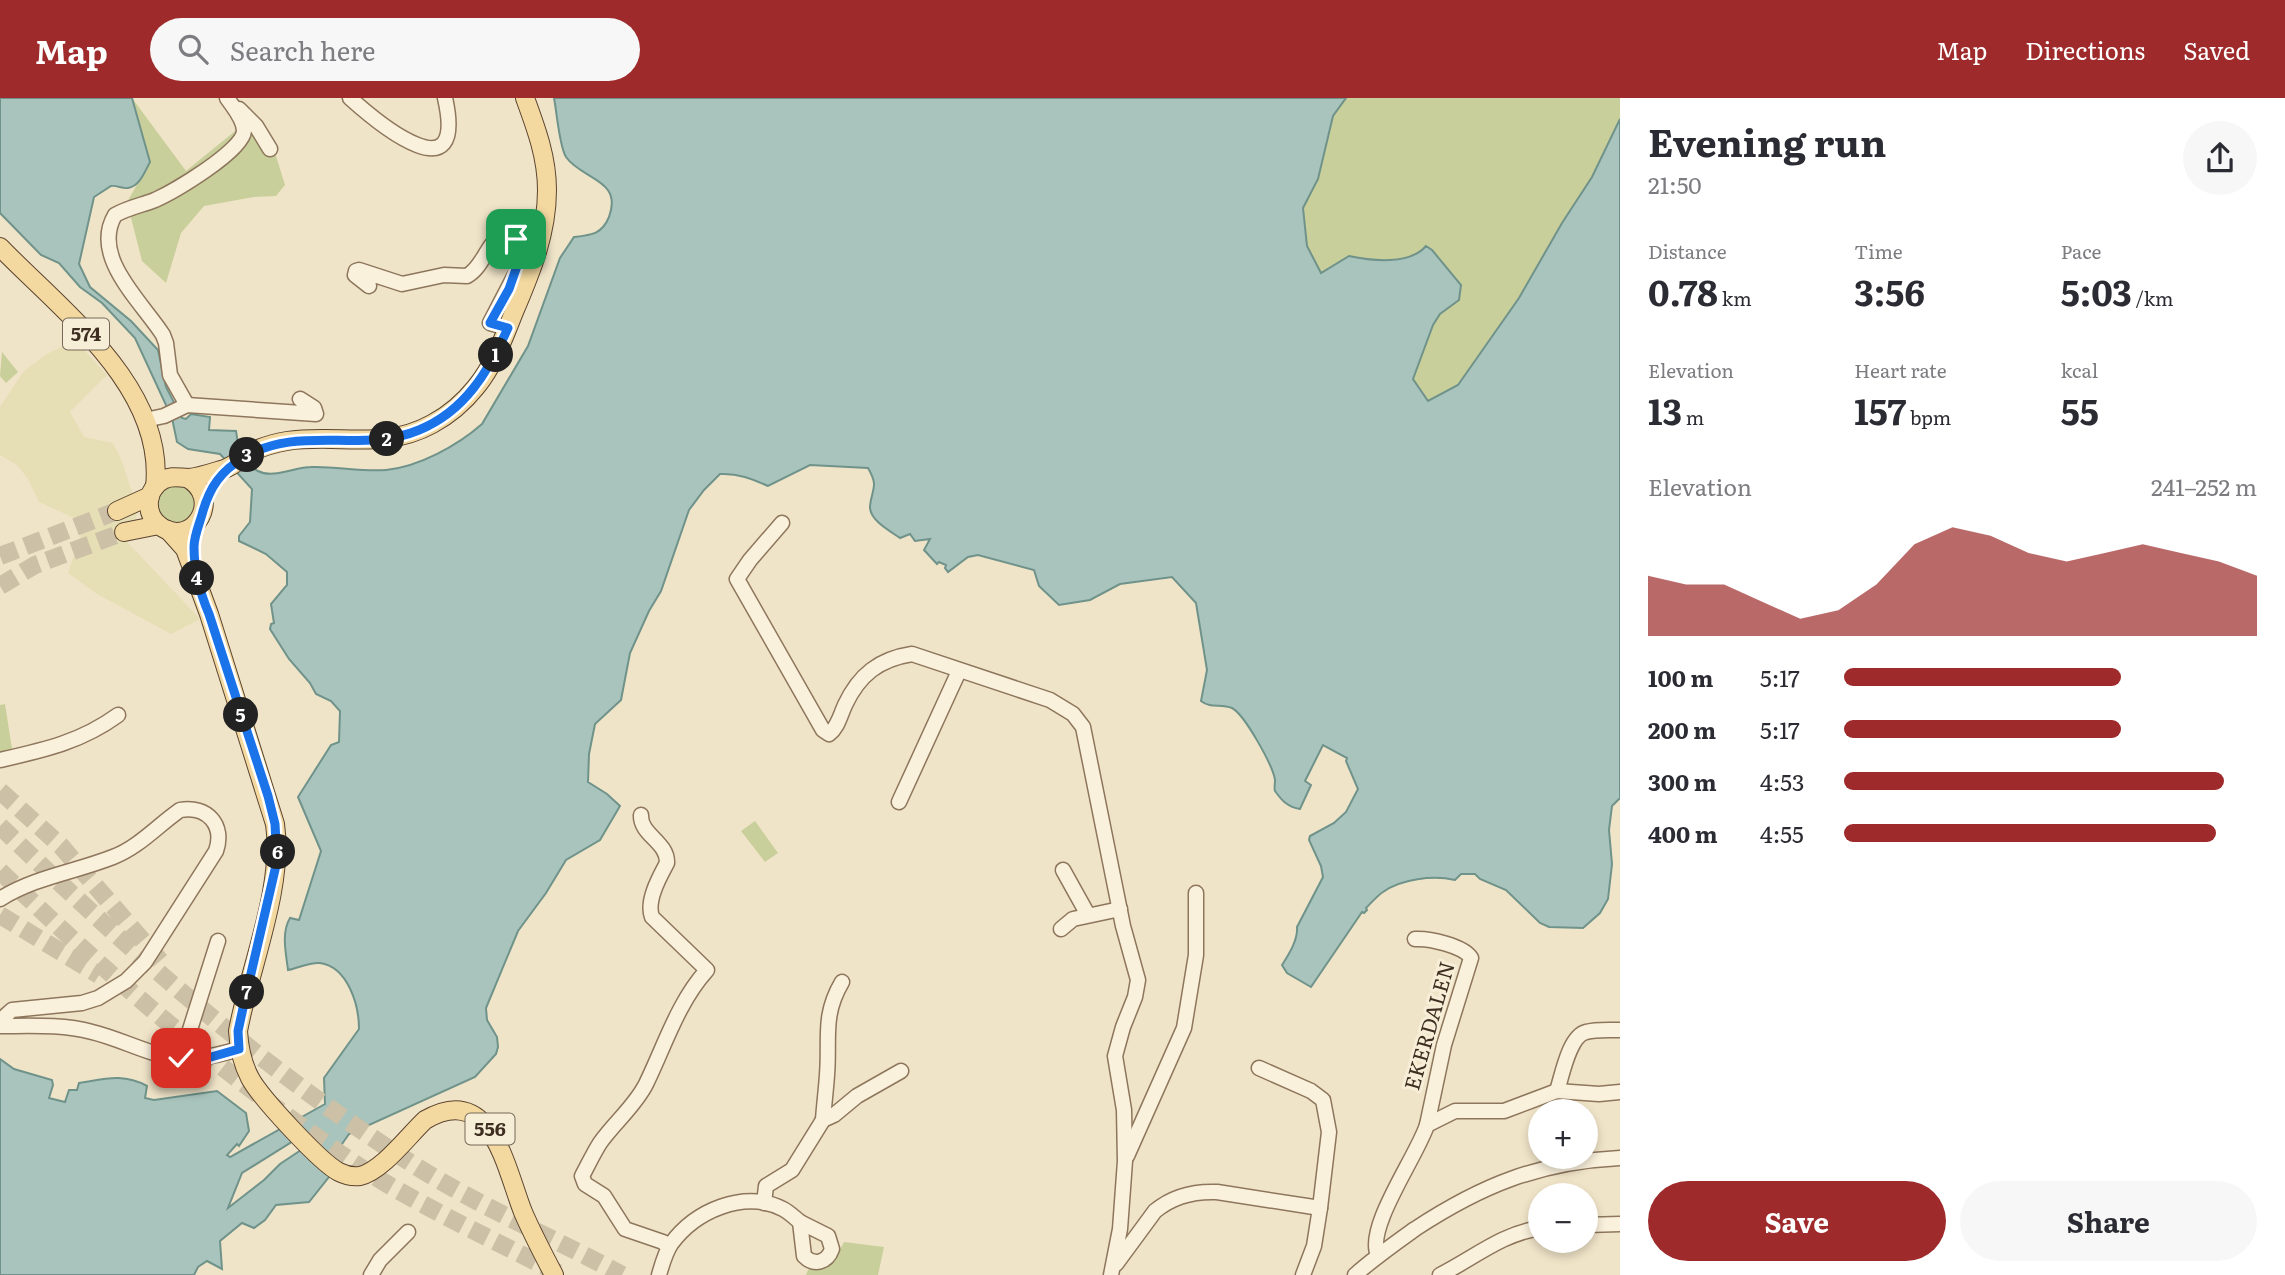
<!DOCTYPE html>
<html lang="en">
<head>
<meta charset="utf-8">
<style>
	:root { --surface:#fff; --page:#f7f7f7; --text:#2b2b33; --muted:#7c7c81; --accent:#9e2a2b }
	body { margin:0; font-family:Literata,serif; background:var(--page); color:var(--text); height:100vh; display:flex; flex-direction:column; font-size:26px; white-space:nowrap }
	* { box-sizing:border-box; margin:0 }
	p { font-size:23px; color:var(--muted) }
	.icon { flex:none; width:38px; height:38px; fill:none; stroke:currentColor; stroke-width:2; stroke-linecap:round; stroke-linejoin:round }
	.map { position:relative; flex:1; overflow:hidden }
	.side { display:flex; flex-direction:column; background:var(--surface); width:665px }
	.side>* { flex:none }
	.tools { position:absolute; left:1528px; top:1001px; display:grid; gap:14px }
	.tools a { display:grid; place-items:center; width:70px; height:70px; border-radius:50%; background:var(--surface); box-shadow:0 4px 10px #0003; font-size:35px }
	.pin { position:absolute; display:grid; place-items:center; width:60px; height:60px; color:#fff; margin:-30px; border-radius:14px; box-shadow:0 4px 10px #0006 }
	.km { position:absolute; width:35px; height:35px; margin:-18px; border-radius:50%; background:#222; color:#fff; font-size:19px; line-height:35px; text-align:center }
	.round { display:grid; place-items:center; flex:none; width:74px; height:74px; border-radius:37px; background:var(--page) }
	.summary { display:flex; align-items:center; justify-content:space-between; height:119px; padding:0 28px }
	h1 { font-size:38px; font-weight:700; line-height:52px }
	.metrics { display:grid; grid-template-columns:repeat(3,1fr); gap:10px; height:119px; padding:7px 28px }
	.metrics div { display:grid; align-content:center }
	.metrics b { font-size:35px; font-weight:700 }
	.metrics small { font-size:19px; font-weight:400 }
	.metrics p { font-size:19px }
	.chart { height:196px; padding:14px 28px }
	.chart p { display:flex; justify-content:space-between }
	.chart svg { width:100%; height:126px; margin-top:7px; fill:var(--accent); opacity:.7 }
	.action { display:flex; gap:14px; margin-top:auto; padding:14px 28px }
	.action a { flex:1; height:80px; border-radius:42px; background:var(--accent); color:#fff; font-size:28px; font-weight:700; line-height:80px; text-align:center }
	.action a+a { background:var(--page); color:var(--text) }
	ul { padding:0 28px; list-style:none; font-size:23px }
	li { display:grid; grid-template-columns:112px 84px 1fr; align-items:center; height:52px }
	li i { height:18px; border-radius:9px; background:var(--accent) }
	header { display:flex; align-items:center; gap:42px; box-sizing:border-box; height:98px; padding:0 35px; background:var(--accent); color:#fff }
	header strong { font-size:33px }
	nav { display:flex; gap:38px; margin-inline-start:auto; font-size:24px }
	.search { width:490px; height:63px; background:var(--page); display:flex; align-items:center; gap:18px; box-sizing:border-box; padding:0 24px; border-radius:38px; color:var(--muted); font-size:26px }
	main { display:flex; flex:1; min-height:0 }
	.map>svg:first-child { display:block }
	.farmland { fill:#e6deb5 }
	.green { fill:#c9cf9b }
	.water { fill:#a9c4bc; stroke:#6f938a; stroke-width:2; fill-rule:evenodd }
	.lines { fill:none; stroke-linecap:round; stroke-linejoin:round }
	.major-tunnel { stroke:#ccc0a6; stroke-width:18; stroke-dasharray:18 9; stroke-linecap:butt }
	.minor-casing { stroke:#8d765c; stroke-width:17 }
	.major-casing { stroke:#5b4430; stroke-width:20 }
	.minor { stroke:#faf1dc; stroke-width:14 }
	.major { stroke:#f3d9a0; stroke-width:18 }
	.route-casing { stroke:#fff; stroke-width:14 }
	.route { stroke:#1a73e8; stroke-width:9 }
	.labels { text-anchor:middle; stroke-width:6; stroke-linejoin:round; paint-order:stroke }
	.shield { fill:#f7eed8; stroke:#756857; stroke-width:2 }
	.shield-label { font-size:19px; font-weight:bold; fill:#3d2e20 }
	.street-label { font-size:21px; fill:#3d2e20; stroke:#f7eed8 }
</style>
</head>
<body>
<header>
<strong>Map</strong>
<div class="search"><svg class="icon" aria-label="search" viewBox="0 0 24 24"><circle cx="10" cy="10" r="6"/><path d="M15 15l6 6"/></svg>Search here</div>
<nav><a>Map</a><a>Directions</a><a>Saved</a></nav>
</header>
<main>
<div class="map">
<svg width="1620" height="1177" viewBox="0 0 1620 1177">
	<rect width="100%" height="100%" fill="#f0e4c8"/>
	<path class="farmland" d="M75,242L107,277L70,314L84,339L113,345L122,363L138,413L128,445L200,521L171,536L97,496L68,475L85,425L39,404L28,381L17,367L0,357V309L24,273L47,256Z"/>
	<g class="green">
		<path d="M132,0L186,73L240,29L268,32L285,87L276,98L254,99L204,108L181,135L166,185L142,163L127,104L150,64Z"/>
		<path d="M1346,0H1620V21L1592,79L1562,125L1519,200L1458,287L1428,303L1413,281L1433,227L1440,216L1459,202L1461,187L1433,153L1426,148C1410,167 1372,163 1349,158L1321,175L1307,148L1303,110L1318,81L1333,18Z"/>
		<path d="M2,254L18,274L6,285L0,278Z"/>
		<circle cx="176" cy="406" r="19"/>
		<path d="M5,606L13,657L0,660V607Z"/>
		<path d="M755,723L778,755L765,764L741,733Z"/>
		<path d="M844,1144L884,1149L878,1177H806L811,1165L828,1167L835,1161Z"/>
	</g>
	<path class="water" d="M0,0H132L150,64C145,73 140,88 128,90C122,91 117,87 111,88L94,99L79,166L90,189L131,223L158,252L166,289L182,320L186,321L191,316L210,319L209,332L236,333C238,349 243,366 258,373C273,381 295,369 311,369C336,368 361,374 386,372C418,369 457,348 482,326L528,248L560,160L574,139C592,137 602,136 609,119C623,81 582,82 566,59C559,47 557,15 554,0H1346L1333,18L1318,81L1303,110L1307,148L1321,175L1349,158C1372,163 1410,167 1426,148L1432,152L1461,187L1459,202L1440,216L1433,227L1413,281L1428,303L1458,287L1519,200L1562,125L1592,79L1620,21V700L1612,708L1609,732L1612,766L1608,801L1600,815L1583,830L1549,829L1540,825L1506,792L1480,781L1475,776H1461L1455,782C1433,777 1401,781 1383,794C1377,798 1371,805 1366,810L1367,812L1364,815L1362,814L1311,889L1287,875L1282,867C1289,856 1298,842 1297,829L1323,779L1321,768L1309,742L1310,738L1334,725L1346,714L1358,691L1346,663L1347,660L1323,647L1305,683L1311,687L1300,711C1288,709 1282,703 1275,693C1274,690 1275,686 1275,682C1273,668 1245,617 1232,610C1221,605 1211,611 1201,603L1207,572L1196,505L1172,479L1120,486L1090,502L1059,507L1039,488L1034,472L978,457L968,459L948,474L945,470L946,467L939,464L937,466L924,452L930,441L915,443L910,436L900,440C890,433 869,422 870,408C872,390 879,389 868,370L810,367L768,388C752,381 738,375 720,376L704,392L689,412L661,493L649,513L630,555L621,602L595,626L589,656L588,684L607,696L620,708L600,742L566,762L546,795L518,833L486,910L487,922L497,939L498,949L496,956L475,979L349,1036L342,1046L340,1065L309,1104L276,1107L265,1122L254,1130L242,1125L220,1143L222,1171L207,1163L198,1169L194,1177H0V961L14,971L52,982L53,987L49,1000L65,1004L69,992H77L79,985C105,981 123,975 147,988L145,1000L154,1002L217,993L246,1015L249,1033L239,1048L237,1046L227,1057L230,1059L325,1006L324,980L359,931C359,907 348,869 320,865C310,864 298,870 288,872C286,855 281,835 290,820L299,822L321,753L298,699L331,647L339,644L340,613L331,603L316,596L310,585L289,561L270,531L271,526L274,525L271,506L287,487V474L266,456L239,443V438L250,424L252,391L220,356L188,351L177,344L172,320L135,240L102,205L80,189L59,165L41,157L0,115ZM313,1034L317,1035L318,1039L307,1051L304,1050L280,1066L264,1082L228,1110L242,1075L303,1037Z"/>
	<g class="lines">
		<g class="major-tunnel">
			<path d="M0,458L117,413"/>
			<path d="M0,488L35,467L124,434"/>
			<path d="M0,693L61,748L162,865"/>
			<path d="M0,728C130,853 258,968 411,1065C478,1108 552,1139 622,1177"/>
			<path d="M0,773C90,860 185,944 287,1018C321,1042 356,1068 392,1089C446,1120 503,1147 558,1175"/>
			<path d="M0,817L99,877"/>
		</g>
		<defs>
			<g id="minor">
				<path d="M350,0C380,27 467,98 445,0"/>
				<path d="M239,11L256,28L270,51"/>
				<path d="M369,188L355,177L356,173L359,172L402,186L444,177L467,178C485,168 487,141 506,136L525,148L517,173L490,225L508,230"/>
				<path d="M187,307L170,277L166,245L163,237C143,205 90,159 115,117C127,110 142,107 155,102C173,94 243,53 244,33C244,21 233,9 227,0"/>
				<path d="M145,322L164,318L187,307L316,316L314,310L300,301"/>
				<path d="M782,425L750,462L737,481L823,632L829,636C838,629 840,618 845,607C859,577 879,561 912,556L1050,602L1073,616L1083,629L1123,828L1138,882L1135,899L1123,929L1115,958L1124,1012L1125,1063L1120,1131L1111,1177"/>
				<path d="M0,662C44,652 81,644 118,617"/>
				<path d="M899,704L959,573"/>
				<path d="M641,717C640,737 668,744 667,765C659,780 646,803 652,819L707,872C678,904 665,947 646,986C635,1008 614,1025 600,1045C593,1056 588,1067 582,1078L585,1086L604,1098L625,1131L663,1144L669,1149"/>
				<path d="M1063,772L1088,817"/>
				<path d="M0,801C35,779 75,774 113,759C139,749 157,728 180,712C207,707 225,727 216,753L145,864L126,883L98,900L82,905L12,912L2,921L0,928C30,928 62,926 92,934C117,940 140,952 164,958C190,964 215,958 239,951"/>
				<path d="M1061,831L1073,821L1120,811"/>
				<path d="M1415,841C1429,840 1464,848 1471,860L1444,947L1427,1027"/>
				<path d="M181,960L218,843"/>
				<path d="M1557,993C1562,978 1569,938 1586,934C1596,931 1609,932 1620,932"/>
				<path d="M823,1022C824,1007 826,992 827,977C830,940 822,918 842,884"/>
				<path d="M1127,1058L1184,930L1196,857V795"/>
				<path d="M764,1105L766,1088L792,1072L823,1022L834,1017L857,998L901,973"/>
				<path d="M800,1124L828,1138L832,1151C827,1165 814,1168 804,1158Z"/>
				<path d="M1586,1127L1620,1126"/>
				<path d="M1378,1157C1365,1130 1417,1058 1427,1027L1455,1013H1504L1557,993L1599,996L1620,994"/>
				<path d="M1116,1166L1155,1113C1173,1098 1194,1093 1217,1094L1320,1110L1329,1034L1323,1002L1311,993L1259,970"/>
				<path d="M371,1177L380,1162L408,1134"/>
				<path d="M659,1177C662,1167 665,1155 671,1146C695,1113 744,1091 783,1111C789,1114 795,1120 800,1124"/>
				<path d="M1303,1177L1314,1148L1320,1110"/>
				<path d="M1355,1177C1374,1160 1394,1146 1415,1131C1482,1087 1539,1064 1620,1060"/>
				<path d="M1440,1177C1474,1160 1501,1136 1540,1130"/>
			</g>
			<g id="major">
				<path d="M0,149C61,212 166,290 155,389"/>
				<path d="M187,380C223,400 194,448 163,430C153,424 148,414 149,403C150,394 155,386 163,382C172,377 179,380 189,380C200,379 214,374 224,371C234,368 243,359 251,354C262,349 275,345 287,343C337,335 383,353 432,326C449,317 464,304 476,289C494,267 504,239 514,214C531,174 547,136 547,92C547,59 536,30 525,0"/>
				<path d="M117,413L150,398"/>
				<path d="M168,432L185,451L209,516L275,726C284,790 250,868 238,933C239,950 242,965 250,980C260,999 321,1065 339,1074C345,1077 353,1079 360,1078C382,1073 408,1038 425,1022C492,983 506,1072 523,1114C532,1135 543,1156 554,1177"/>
				<path d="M124,434L159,427"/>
			</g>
		</defs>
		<use href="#minor" class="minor-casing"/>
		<use href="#major" class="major-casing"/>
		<use href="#minor" class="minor"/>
		<use href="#major" class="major"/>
	</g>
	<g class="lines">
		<defs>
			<path id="route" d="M181,960L211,959L239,951L238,933L243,910L277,763L275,726L268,698L209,516C200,495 194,473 194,449C194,437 200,425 203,413C210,389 221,373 243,360C297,326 362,356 419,332C465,313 488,274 508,230L490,225L509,191L524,148L516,141"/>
		</defs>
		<use href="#route" class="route-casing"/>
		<use href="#route" class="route"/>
	</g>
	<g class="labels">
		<g class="shield">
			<rect x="63" y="220.5" width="46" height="31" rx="5"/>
			<rect x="465.5" y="1015.5" width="49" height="31" rx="5"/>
		</g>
		<g class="shield-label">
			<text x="86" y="243">574</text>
			<text x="490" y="1038">556</text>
		</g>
		<g class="street-label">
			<text transform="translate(1430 928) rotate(-74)" y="7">EKERDALEN</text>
		</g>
	</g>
</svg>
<div class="tools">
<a>+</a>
<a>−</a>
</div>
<div class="pin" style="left:516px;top:141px;background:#1e9e55"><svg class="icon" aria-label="arrive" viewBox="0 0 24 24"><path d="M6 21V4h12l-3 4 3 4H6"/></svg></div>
<div class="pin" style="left:181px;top:960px;background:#d93025"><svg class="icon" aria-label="check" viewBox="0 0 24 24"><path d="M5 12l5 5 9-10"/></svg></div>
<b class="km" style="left:496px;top:257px">1</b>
<b class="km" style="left:387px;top:341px">2</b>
<b class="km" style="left:247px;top:357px">3</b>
<b class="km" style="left:197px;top:480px">4</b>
<b class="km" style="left:241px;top:617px">5</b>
<b class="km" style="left:278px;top:754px">6</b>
<b class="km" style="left:247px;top:894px">7</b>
</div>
<section class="side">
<div class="summary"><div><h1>Evening run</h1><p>21:50</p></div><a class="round"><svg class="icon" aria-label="share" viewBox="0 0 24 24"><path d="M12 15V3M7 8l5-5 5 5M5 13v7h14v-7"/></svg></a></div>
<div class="metrics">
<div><p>Distance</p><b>0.78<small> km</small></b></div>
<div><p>Time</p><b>3:56</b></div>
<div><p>Pace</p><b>5:03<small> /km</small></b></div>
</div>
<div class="metrics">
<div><p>Elevation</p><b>13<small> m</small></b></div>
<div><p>Heart rate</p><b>157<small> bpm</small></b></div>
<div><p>kcal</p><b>55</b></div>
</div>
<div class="chart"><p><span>Elevation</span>241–252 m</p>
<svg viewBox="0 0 160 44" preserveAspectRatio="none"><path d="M0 44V23L10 26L20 26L30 32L40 38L50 35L60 26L70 12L80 6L90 9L100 15L110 18L120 15L130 12L140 15L150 18L160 23V44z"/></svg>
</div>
<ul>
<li><b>100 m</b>5:17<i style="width:67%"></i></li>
<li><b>200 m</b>5:17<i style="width:67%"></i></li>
<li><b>300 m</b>4:53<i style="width:92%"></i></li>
<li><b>400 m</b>4:55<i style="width:90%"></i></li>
</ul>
<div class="action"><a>Save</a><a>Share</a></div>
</section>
</main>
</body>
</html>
